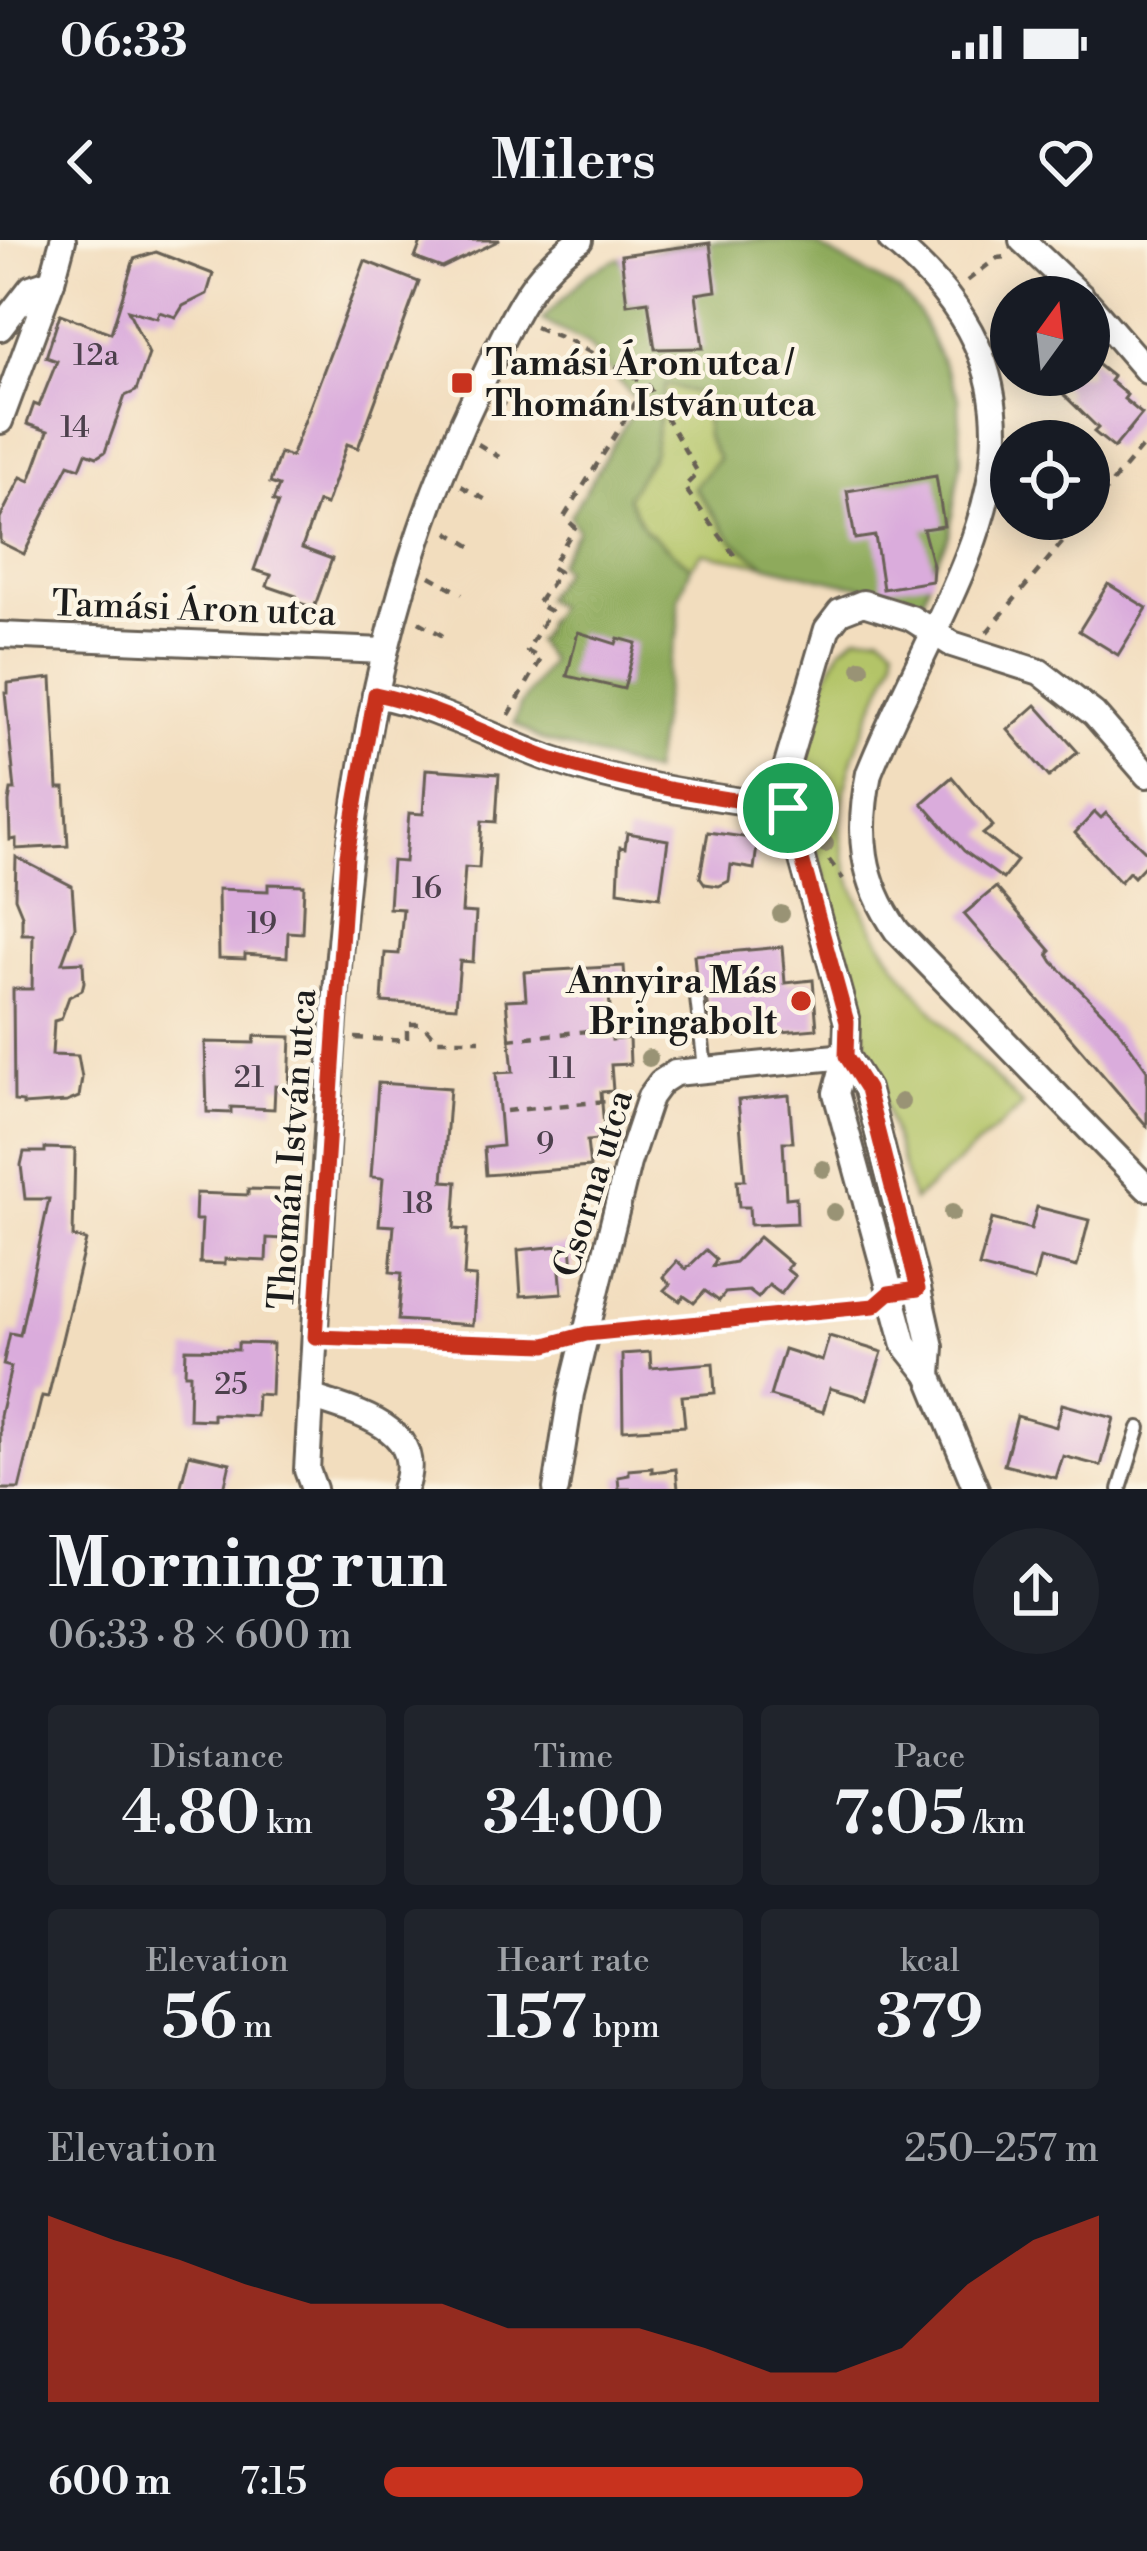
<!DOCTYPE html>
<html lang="en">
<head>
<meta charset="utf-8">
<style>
	:root { --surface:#171b24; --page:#20242c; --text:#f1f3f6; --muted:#9ea1a6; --accent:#c8321e }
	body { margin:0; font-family:"Libre Bodoni",serif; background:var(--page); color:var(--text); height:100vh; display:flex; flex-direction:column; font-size:45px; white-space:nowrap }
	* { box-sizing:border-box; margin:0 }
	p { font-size:39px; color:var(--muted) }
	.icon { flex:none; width:66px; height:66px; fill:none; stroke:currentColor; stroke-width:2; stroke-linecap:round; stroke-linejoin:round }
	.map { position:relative; height:1249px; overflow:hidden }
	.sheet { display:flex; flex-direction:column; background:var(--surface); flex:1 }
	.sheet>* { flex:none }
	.needle { width:78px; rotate:15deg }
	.buttons { position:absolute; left:990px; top:36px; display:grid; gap:24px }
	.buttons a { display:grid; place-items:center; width:120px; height:120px; border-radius:50%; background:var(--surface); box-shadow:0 6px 30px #0003; font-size:60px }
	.pin { position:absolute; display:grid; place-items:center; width:102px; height:102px; color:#fff; margin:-51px; border:6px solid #fff; border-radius:50%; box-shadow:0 3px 12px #0007 }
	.round { display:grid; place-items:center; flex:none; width:126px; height:126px; border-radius:63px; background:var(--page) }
	.summary { display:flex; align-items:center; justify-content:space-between; height:204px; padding:0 48px }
	h1 { font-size:66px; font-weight:700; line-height:90px }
	.figures { display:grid; grid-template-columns:repeat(3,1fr); gap:18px; height:204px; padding:12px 48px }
	.figures div { display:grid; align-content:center; border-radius:12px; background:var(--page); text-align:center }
	.figures b { font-size:60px; font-weight:700 }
	.figures small { font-size:33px; font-weight:400 }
	.figures p { font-size:33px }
	.chart { height:336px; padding:24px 48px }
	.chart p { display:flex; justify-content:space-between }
	.chart svg { width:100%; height:216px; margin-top:12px; fill:var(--accent); opacity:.7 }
	ul { padding:0 48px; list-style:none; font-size:39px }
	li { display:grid; grid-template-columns:192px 144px 1fr; align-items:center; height:90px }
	li i { height:30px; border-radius:15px; background:var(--accent) }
	.status { display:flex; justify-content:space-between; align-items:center; height:84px; padding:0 60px; background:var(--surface); direction:ltr }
	.status svg { height:33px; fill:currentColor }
	header { display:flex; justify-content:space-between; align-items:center; height:156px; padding:0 48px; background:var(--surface); font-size:54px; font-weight:700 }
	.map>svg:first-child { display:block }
	.green { fill:#b3c468; stroke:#687042; stroke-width:3 }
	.forest { fill:#8eaa5c; stroke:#55633c; stroke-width:3 }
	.building { fill:#daacdc }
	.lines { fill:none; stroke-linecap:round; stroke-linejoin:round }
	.service-casing { stroke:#676055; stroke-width:18 }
	.minor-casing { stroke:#676055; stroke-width:30 }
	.path { stroke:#676055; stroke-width:4.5; stroke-dasharray:9 9; stroke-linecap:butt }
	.service { stroke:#fff; stroke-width:12 }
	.minor { stroke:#fff; stroke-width:24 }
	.tree { fill:#999374 }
	.route-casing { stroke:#fff; stroke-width:24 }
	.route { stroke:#c8321e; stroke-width:15 }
	.poi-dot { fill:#c8321e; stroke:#fcf5e5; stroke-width:4.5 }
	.labels { text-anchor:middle; stroke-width:9; stroke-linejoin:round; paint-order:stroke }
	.number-label { font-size:30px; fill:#4c404c }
	.poi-label { font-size:36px; font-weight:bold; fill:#1c1c1c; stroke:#fcf5e5; text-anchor:start }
	.street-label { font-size:36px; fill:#1c1c1c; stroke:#fcf5e5 }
</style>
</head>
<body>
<div class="status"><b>06:33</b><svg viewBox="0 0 49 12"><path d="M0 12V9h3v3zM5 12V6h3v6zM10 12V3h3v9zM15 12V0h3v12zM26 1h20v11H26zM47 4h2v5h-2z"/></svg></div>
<header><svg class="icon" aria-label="back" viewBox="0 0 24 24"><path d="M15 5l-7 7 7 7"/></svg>Milers<svg class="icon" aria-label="heart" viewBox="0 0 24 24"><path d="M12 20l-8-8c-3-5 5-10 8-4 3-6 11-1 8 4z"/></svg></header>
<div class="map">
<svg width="1147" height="1249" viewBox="0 0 1147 1249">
	<rect width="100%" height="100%" fill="#fcf5e5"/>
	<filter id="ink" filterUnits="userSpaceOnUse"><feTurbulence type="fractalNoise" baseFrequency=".00833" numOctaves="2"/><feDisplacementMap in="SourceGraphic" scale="24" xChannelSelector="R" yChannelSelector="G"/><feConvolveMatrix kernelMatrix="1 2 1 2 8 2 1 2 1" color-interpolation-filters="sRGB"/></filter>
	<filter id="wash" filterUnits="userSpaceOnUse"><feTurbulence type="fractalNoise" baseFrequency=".004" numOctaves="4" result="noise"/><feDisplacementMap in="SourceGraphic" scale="48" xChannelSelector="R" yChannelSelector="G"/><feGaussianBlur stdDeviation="2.7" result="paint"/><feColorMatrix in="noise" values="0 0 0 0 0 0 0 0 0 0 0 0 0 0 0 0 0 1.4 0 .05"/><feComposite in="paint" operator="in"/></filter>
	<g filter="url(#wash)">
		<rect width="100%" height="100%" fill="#f2ddbe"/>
		<g class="green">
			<path d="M665,145L705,155L706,196L718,219L694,248L732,299L766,325L703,313L691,327L644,289L626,257L653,214Z"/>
			<path d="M881,394L895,405V418C873,470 842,526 841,584C840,687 955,798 1023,866L913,961L857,769L820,619L795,560L801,502L829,431L841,408L857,395Z"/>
		</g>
		<path class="forest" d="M790,0L816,5L900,52L919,73L959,157L961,221L949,296L933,326L923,361L883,349L841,343L766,325L734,302L694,247L718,219L706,196L705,155L665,145L653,214L627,257L644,289L691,327L679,358V389L668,429L652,533L539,499L514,483L520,466L550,421L536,402L556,366L544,359L563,330L557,324L578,290L570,276L644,153L632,156L587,104L542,80L588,33L619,18L622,22C660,0 740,0 790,0Z"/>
		<g id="blocks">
			<g class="building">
				<path d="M422,0H500L442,28L415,18Z"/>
				<path d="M710,3L716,51L696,54L703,108L655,109L648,61L627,64L621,15Z"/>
				<path d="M156,12L213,34L207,54L183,66L176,77L159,72L157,78L128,70L149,114L136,151L125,156L105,212L97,217L86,213L80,228L69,224L24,314L0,302V278L21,237L30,241L48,191L27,184L34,164L39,166L57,121L46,117L60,74L111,93L134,19Z"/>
				<path d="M365,21L419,42L358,208L347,204L326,265L318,262L302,308L332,319L314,368L294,361L296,356L267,346L271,335L254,330L278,263L273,261L279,246L270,243L280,213L291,217Z"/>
				<path d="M1089,118L1113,137L1110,141L1127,155L1124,159L1142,174L1114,208L1094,192L1098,188L1064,155L1068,151L1049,135H1089Z"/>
				<path d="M936,236L944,286L923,289L933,326L932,341L883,349L875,296L855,299L847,251Z"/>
				<path d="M1108,344L1147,368L1118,415L1079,391Z"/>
				<path d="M578,392L616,404L618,398L636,403L624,449L567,436Z"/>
				<path d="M52,438L58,548H65L68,606L16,609V599L10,600L9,562L11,550H15L5,453H8V443Z"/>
				<path d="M1036,465L1078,512L1049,537L1008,490Z"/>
				<path d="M426,529L499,534L496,582L482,581L479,628L465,627L462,672L476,673L473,722L460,721L456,767L382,762L385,713L399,714L403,669L389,668L392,621L405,622L409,573L423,574Z"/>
				<path d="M952,537L993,586L983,594L1017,621L1003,639L964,611L922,563Z"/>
				<path d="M1095,572L1101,578L1106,573L1147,613V623L1134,637L1129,632L1120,642L1075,593Z"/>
				<path d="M708,592L758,599L754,629L731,625L729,641L719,646L705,644L700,637Z"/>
				<path d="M627,593L668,600L660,657L618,651L620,607L625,608Z"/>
				<path d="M16,617L72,646L75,687L62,723L83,722L84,742L82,750L69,757L61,779L54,781L52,815L78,816L82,838L79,857L67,862L23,865V862L14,861L13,749H32L33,694H22V675L15,658Z"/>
				<path d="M268,644L304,645L302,693L288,692L287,717L245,714V719L219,718L218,649L268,651Z"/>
				<path d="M996,647L1051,711L1048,714L1053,722L1115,785L1147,830V886L964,674Z"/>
				<path d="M782,707L785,743L813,740L817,789L712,798L707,756L697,748L694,715Z"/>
				<path d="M624,726L626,752L609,753L612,800L629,798L630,824L611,825L613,851L601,852L605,899L587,901L590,927L486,935L484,908L502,906L496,833L513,832L506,760L526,759L524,732Z"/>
				<path d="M255,796L291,797L289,847L275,846L274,869L231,867V873L207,872L205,802L254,803Z"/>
				<path d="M378,843L450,848L443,941L457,942L454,989L467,990L464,1036L476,1037L473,1085L398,1080L402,1033L390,1032L394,986L379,985L383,938L371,937Z"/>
				<path d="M789,855L793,902H783L786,958L796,957L797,983L750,985L749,967H739L737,940H745L738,860Z"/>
				<path d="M45,908L75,909L73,997L86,1000L48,1157L42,1156L19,1249H0V1176L11,1127L3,1125L10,1093L20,1095L49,959H25L21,925L24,912H45Z"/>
				<path d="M248,949L285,950L283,999L267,998L266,1021L225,1019V1024L200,1023L202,980H195L196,953L248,955Z"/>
				<path d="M1037,967L1089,980L1077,1027L1040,1018L1034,1041L979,1027L992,979L1031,989Z"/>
				<path d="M759,997L791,1024L786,1029L795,1036L781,1054L769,1045L758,1058L749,1051L725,1053L719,1061L705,1051L694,1063L684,1056L680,1061L664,1050L670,1044L663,1037L677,1021L686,1029L706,1010L716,1019L713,1026L735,1022Z"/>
				<path d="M571,1005L573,1029L560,1031L562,1053L521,1056L518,1010Z"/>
				<path d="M829,1096L882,1112L867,1159L830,1148L823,1172L770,1156L784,1109L822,1121Z"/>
				<path d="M238,1103L273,1104L271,1155L257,1154L256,1176L213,1174V1180L189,1179L190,1134H185L186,1109L238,1110Z"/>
				<path d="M650,1112L651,1128L713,1123L715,1153L682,1156L685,1186L623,1190L622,1114Z"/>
				<path d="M1062,1164L1114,1178L1101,1226L1063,1216L1056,1238L1004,1225L1017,1176L1056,1187Z"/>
				<path d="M189,1214L230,1223L224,1249H180Z"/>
				<path d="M652,1228V1232L676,1229L678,1249H619L618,1237L629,1235V1230Z"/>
			</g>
		</g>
	</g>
	<g filter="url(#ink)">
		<use href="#blocks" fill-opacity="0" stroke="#676055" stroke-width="3"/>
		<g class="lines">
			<defs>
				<g id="service">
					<path d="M697,758L705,828"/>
					<path d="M1120,1249L1139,1188"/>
				</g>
				<g id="minor">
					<path d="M891,0C1099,170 943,346 869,533C857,593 861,640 897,691L1147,948"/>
					<path d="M1022,0L1082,57"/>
					<path d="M1089,64L1147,131"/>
					<path d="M0,88L31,48L52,41"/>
					<path d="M0,181L52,41L63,0"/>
					<path d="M0,395L384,411"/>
					<path d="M375,455C436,466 492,498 550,519C627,546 707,556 788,568"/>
					<path d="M311,1157C354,1172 428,1187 404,1249"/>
					<path d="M314,1249L307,1230C313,1118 320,1005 327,893C342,627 361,392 479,148C507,90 525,38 580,0"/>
					<path d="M556,1249L571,1154L628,923L650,857L661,842L675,833L846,816L836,853L905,1105L929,1135"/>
					<path d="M976,1249L929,1135L931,1107L918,1049L867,849L846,816L847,782L788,568L785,532L827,389L840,372L863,363L911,378L952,404L1040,432L1094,474L1147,535"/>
				</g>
			</defs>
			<use href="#service" class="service-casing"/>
			<use href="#minor" class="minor-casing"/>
			<g class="path">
				<path d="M967,41L997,18L1007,17"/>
				<path d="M535,87L570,101L647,144L698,233L684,247L737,319"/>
				<path d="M515,119L548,135"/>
				<path d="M497,161L524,175"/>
				<path d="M478,204L499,217"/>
				<path d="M461,246L488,261"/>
				<path d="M1089,270L1147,201"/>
				<path d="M448,292L474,308"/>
				<path d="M430,336L462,354"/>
				<path d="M419,382L450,400"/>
				<path d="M987,392L1082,279"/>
				<path d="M509,475L541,419L527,411L550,371L537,364L559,332L551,327L575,287L564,277L647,144"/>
				<path d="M829,620L843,639"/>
				<path d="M355,798L407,801V784H423L436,800H480"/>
				<path d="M508,799L669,783L673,813"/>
				<path d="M506,871L626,859"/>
				<path d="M613,1092L871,1066"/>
				<path d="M339,1098L546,1105L561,1101"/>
			</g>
			<use href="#service" class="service"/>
			<use href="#minor" class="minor"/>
		</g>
		<g class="tree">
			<circle cx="861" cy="428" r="9"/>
			<circle cx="825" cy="604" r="9"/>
			<circle cx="781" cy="674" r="9"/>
			<circle cx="647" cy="745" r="9"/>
			<circle cx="649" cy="818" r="9"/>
			<circle cx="901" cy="862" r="9"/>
			<circle cx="823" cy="929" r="9"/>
			<circle cx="834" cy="972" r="9"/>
			<circle cx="952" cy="973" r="9"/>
		</g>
	</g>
	<g class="lines" filter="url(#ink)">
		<defs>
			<path id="route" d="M375,454C436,466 492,498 550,519C628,545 707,556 788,568L847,782L846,816L867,849L918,1049L889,1053L874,1066L586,1094L546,1105L315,1097L347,615Z"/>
		</defs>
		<use href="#route" class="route-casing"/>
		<use href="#route" class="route"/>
	</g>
	<g class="poi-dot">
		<rect x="450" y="131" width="24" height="24" rx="6"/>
		<circle cx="801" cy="761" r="12"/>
	</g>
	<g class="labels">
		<g class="number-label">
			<text x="96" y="125">12a</text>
			<text x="75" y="197">14</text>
			<text x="427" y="658">16</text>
			<text x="262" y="693">19</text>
			<text x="562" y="838">11</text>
			<text x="249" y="847">21</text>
			<text x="545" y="913">9</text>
			<text x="418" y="973">18</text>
			<text x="231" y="1154">25</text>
		</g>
		<g class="poi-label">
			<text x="486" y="135">Tamási Áron utca /<tspan x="486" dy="41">Thomán István utca</tspan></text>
			<text x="777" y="753" text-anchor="end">Annyira Más<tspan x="777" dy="41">Bringabolt</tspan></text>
		</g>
		<g class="street-label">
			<text transform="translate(194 367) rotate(2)" y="13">Tamási Áron utca</text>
			<text transform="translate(291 909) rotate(-86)" y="13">Thomán István utca</text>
			<text transform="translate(592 943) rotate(-73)" y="13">Csorna utca</text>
		</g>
	</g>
</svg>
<div class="buttons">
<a><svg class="needle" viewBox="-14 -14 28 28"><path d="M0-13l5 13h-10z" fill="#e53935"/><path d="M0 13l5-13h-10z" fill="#9ea1a6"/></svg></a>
<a><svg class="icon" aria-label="locate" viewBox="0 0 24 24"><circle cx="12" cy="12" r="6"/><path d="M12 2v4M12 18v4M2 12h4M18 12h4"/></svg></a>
</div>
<div class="pin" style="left:788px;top:568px;background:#1e9e55"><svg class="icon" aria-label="arrive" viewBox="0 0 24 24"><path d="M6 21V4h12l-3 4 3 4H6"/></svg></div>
</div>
<section class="sheet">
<div class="summary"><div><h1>Morning run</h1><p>06:33 · 8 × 600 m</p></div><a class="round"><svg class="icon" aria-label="share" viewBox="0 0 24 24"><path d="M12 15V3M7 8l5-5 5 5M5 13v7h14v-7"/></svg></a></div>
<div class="figures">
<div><p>Distance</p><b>4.80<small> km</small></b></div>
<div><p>Time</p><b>34:00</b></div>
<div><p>Pace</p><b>7:05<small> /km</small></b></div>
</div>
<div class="figures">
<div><p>Elevation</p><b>56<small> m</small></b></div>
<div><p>Heart rate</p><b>157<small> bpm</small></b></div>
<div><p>kcal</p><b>379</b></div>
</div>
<div class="chart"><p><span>Elevation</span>250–257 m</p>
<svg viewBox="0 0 160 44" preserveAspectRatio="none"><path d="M0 44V6L10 11L20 15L30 20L40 24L50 24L60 24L70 29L80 29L90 29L100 33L110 38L120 38L130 33L140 20L150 11L160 6V44z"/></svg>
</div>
<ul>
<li><b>600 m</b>7:15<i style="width:67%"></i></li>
</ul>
</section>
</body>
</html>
